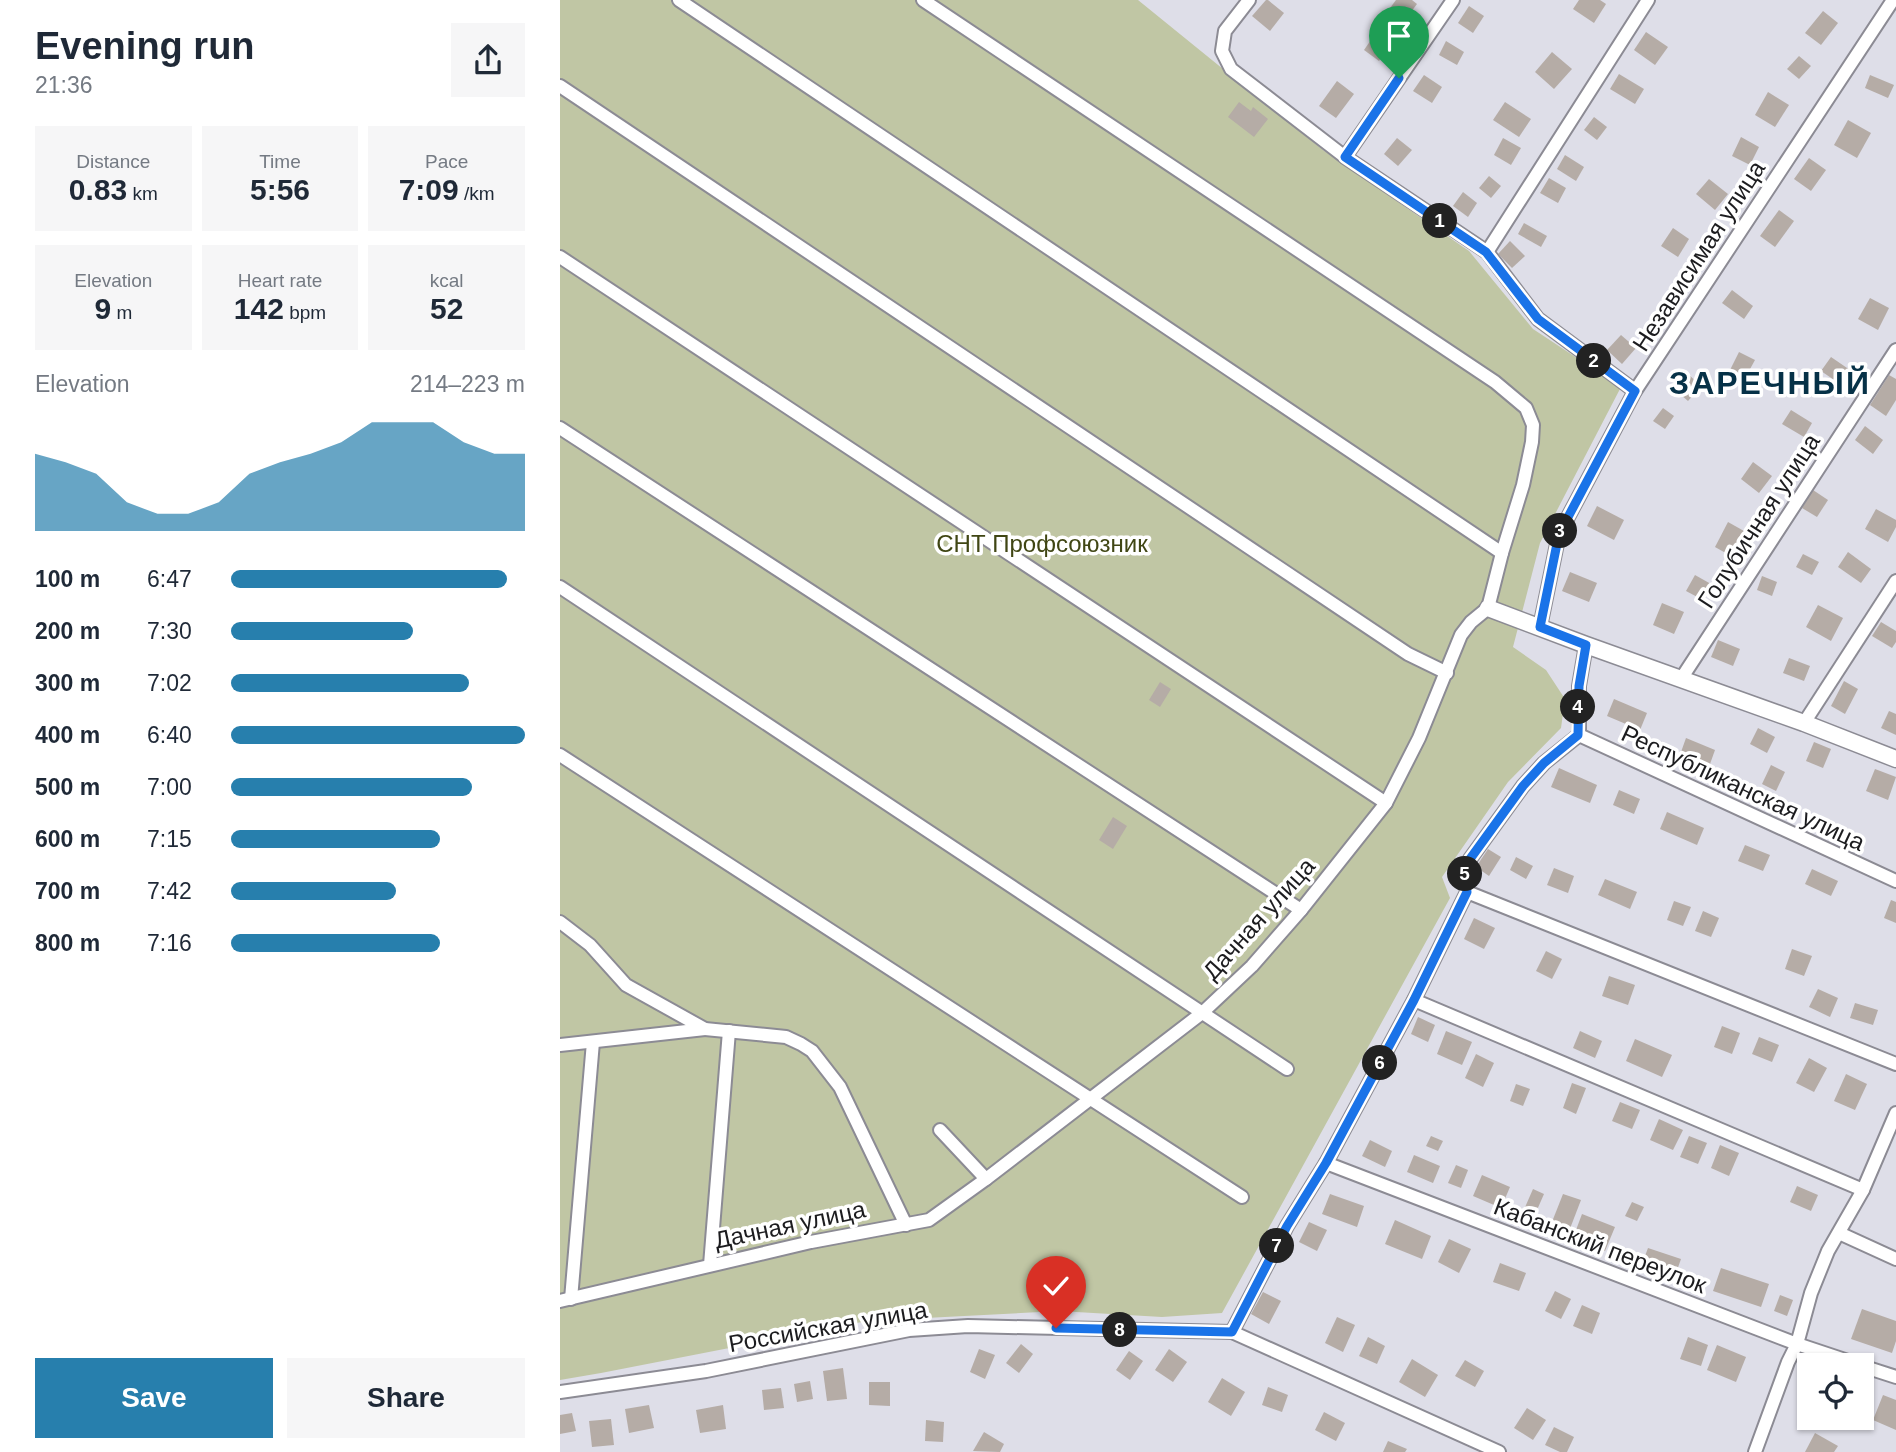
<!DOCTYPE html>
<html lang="en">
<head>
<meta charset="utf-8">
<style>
	:root { --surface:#fff; --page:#f6f6f7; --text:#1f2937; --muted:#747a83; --accent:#277fad }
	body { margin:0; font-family:Helvetica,sans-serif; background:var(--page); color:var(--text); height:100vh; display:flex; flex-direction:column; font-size:26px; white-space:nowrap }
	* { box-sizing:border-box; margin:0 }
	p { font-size:23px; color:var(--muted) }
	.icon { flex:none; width:38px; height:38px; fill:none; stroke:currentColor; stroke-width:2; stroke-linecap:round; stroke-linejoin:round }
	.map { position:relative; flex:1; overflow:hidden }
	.details { display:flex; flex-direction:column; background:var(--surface); width:560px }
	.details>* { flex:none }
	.buttons { position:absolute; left:1237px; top:1353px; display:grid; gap:14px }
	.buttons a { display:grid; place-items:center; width:77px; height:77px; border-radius:0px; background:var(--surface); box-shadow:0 2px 5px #0004; font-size:35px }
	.pin { position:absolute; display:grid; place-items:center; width:60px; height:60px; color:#fff; margin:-72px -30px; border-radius:50% 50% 50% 0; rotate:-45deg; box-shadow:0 0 7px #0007 }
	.pin .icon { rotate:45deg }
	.km { position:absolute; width:35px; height:35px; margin:-18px; border-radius:50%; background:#222; color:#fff; font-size:19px; line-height:35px; text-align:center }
	.round { display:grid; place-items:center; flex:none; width:74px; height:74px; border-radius:0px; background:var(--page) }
	.headline { display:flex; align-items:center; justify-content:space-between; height:119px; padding:0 35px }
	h1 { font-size:38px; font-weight:600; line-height:52px }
	.figures { display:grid; grid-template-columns:repeat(3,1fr); gap:10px; height:119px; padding:7px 35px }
	.figures div { display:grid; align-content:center; border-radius:0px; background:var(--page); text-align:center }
	.figures b { font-size:30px; font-weight:600 }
	.figures small { font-size:19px; font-weight:400 }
	.figures p { font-size:19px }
	.chart { height:196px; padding:14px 35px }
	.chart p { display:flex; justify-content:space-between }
	.chart svg { width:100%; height:126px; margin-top:7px; fill:var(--accent); opacity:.7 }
	.cta { display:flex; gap:14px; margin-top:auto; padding:14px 35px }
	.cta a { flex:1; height:80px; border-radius:0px; background:var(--accent); color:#fff; font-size:28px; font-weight:600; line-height:80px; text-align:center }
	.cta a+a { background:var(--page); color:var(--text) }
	ul { padding:0 35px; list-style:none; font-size:23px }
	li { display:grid; grid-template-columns:112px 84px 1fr; align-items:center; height:52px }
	li i { height:18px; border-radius:9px; background:var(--accent) }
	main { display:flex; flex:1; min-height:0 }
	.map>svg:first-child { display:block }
	.green { fill:#c0c6a4 }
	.building { fill:#b5aca6 }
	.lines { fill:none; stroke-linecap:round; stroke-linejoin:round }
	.minor-casing { stroke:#8c8b94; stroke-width:16 }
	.tertiary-casing { stroke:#8c8b94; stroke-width:19 }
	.minor { stroke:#fff; stroke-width:12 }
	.tertiary { stroke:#fff; stroke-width:16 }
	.route-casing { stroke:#fff; stroke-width:14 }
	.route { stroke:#1a73e8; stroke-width:9 }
	.labels { text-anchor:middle; stroke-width:7; stroke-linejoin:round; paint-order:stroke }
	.street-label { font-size:24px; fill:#1c1c1f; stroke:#fff }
	.park-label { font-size:24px; fill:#404614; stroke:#fff }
	.district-label { font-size:32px; font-weight:bold; letter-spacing:2px; fill:#063147; stroke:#fff }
</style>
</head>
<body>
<main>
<section class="details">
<div class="headline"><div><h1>Evening run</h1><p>21:36</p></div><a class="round"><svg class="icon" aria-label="share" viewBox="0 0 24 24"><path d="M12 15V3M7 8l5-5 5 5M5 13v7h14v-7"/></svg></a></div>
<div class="figures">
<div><p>Distance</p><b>0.83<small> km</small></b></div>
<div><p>Time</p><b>5:56</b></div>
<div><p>Pace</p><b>7:09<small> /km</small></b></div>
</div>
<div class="figures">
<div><p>Elevation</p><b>9<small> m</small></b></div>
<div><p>Heart rate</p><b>142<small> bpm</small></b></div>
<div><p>kcal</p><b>52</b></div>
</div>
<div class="chart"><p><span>Elevation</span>214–223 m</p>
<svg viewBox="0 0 160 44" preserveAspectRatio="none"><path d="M0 44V17L10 20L20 24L30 34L40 38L50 38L60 34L70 24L80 20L90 17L100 13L110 6L120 6L130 6L140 13L150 17L160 17V44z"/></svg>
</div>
<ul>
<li><b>100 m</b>6:47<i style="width:94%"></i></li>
<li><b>200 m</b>7:30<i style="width:62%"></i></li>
<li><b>300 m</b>7:02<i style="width:81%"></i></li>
<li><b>400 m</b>6:40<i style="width:100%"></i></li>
<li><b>500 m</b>7:00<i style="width:82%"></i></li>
<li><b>600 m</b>7:15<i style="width:71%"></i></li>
<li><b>700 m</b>7:42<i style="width:56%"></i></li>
<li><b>800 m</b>7:16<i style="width:71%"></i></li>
</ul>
<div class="cta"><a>Save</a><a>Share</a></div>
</section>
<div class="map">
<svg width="1336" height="1452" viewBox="0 0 1336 1452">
	<rect width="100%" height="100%" fill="#dedee8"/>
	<path class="green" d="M0,0H578L763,150L909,251L973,329L1061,387L980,543L953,647L986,670L1005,699L1001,728L948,782L882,877L890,898L662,1313L602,1317L499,1311L307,1321L41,1373L0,1380Z"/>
	<g class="building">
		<path d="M706,0H708L724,13L710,31L692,16Z"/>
		<path d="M836,0H852L857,4L845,20L830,8Z"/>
		<path d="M1019,0H1040L1046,4L1034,23L1013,9Z"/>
		<path d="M909,6L924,16L913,33L898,23Z"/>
		<path d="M1263,11L1278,23L1261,45L1245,33Z"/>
		<path d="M1086,32L1108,47L1095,65L1074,50Z"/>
		<path d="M813,37L828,48L819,61L804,50Z"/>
		<path d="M886,41L904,52L897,65L879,55Z"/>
		<path d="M992,52L1012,69L994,89L975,72Z"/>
		<path d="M1239,56L1251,66L1239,79L1227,69Z"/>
		<path d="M1059,74L1084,89L1075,104L1050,89Z"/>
		<path d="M864,75L882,87L872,103L853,91Z"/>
		<path d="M1310,75L1334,85L1328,98L1305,88Z"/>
		<path d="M777,81L794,94L776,118L759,106Z"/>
		<path d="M1208,92L1229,105L1215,127L1195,115Z"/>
		<path d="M679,102L691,111L693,107L708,119L694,137L668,117Z"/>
		<path d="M945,102L971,119L959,137L933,120Z"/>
		<path d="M1034,117L1047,127L1037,140L1024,130Z"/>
		<path d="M1288,120L1311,133L1297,158L1274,145Z"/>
		<path d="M1181,137L1199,147L1190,165L1172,156Z"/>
		<path d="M837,138L852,150L838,166L824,154Z"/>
		<path d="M943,138L961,148L951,165L934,155Z"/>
		<path d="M1005,155L1024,167L1016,181L997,169Z"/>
		<path d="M1249,158L1266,170L1251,191L1234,179Z"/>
		<path d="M929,176L941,186L931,198L919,188Z"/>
		<path d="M989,178L1006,188L998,203L980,193Z"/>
		<path d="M1149,179L1168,194L1155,210L1136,194Z"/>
		<path d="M903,192L917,203L908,217L893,206Z"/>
		<path d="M1219,210L1234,221L1215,247L1200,236Z"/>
		<path d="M964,223L987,236L981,247L958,234Z"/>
		<path d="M1113,228L1129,239L1118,257L1101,246Z"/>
		<path d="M950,241L965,256L952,268L938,254Z"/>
		<path d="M1172,290L1193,306L1184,319L1162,303Z"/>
		<path d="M1310,298L1329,308L1318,330L1298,319Z"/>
		<path d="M1061,335L1076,348L1062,364L1047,350Z"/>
		<path d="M1179,352L1195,360L1184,380L1169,372Z"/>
		<path d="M1271,357L1290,370L1280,384L1261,371Z"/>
		<path d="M1127,373L1141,386L1128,401L1114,389Z"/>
		<path d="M1329,375L1336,379V400L1326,416L1310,405Z"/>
		<path d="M1103,408L1114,416L1105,429L1093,421Z"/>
		<path d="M1231,410L1252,423L1244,437L1222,424Z"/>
		<path d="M1305,426L1323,440L1313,454L1295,440Z"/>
		<path d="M1193,462L1212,476L1199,493L1181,479Z"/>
		<path d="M1253,490L1268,500L1257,517L1242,508Z"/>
		<path d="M1037,506L1064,520L1054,540L1027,526Z"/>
		<path d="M1316,509L1336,520V527L1328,542L1305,529Z"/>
		<path d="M1168,522L1184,531L1171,556L1155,547Z"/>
		<path d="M1288,552L1311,569L1301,583L1278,567Z"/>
		<path d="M1243,554L1259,562L1252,575L1236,567Z"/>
		<path d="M1010,572L1037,583L1029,602L1002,591Z"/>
		<path d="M1135,575L1151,584L1143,600L1126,591Z"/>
		<path d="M1202,576L1217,582L1212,596L1197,590Z"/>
		<path d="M1102,603L1124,612L1114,634L1093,625Z"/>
		<path d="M1258,605L1283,618L1271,641L1246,627Z"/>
		<path d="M1321,622L1336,631V642L1332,648L1312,636Z"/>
		<path d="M1158,640L1180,649L1173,666L1151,657Z"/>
		<path d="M1229,658L1250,666L1244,681L1223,673Z"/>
		<path d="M1284,681L1298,689L1285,714L1271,706Z"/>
		<path d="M600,682L611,689L600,707L589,700Z"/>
		<path d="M1054,699L1087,713L1080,730L1047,716Z"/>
		<path d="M1329,711L1336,714V735L1321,728Z"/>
		<path d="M1198,728L1215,737L1207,753L1190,744Z"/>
		<path d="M1126,738L1155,750L1150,764L1121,752Z"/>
		<path d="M1254,742L1271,749L1263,768L1246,761Z"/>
		<path d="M1211,765L1225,772L1216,791L1202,784Z"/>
		<path d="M999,768L1037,785L1030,803L991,787Z"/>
		<path d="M1315,769L1336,777L1328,800L1306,791Z"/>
		<path d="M1059,790L1080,799L1074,814L1053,805Z"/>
		<path d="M1107,812L1144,828L1137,845L1100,829Z"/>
		<path d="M553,817L567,826L553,849L539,840Z"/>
		<path d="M1185,845L1210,855L1203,871L1178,861Z"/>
		<path d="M928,849L941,857L929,876L916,867Z"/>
		<path d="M956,857L973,866L966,879L950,870Z"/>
		<path d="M994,868L1014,876L1008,893L987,885Z"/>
		<path d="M1252,869L1278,881L1271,896L1245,884Z"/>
		<path d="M1045,879L1077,892L1070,909L1038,895Z"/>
		<path d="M1331,900L1336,902V923L1324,918Z"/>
		<path d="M1114,901L1131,907L1123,926L1107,920Z"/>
		<path d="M1143,911L1159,918L1151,937L1135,931Z"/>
		<path d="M914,918L935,928L924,949L904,939Z"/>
		<path d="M1232,949L1252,956L1244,976L1225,969Z"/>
		<path d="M986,951L1002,959L992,979L976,971Z"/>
		<path d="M1049,976L1075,985L1068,1005L1042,996Z"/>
		<path d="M1258,989L1278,998L1270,1017L1249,1007Z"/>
		<path d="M1295,1003L1318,1010L1313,1025L1290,1018Z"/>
		<path d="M858,1017L875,1025L868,1042L851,1034Z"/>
		<path d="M1162,1026L1180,1033L1172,1054L1154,1047Z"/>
		<path d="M886,1031L912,1042L902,1065L877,1054Z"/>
		<path d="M1020,1031L1042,1041L1035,1058L1013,1048Z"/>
		<path d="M1199,1037L1219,1045L1212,1062L1192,1054Z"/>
		<path d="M1075,1039L1112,1055L1102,1077L1066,1061Z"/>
		<path d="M916,1054L934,1063L923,1087L905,1078Z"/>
		<path d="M1249,1058L1267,1068L1254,1092L1236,1083Z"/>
		<path d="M1286,1074L1307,1084L1295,1110L1274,1101Z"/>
		<path d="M1012,1083L1026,1088L1016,1114L1003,1108Z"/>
		<path d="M956,1084L970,1089L963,1106L950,1101Z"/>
		<path d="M1060,1102L1080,1110L1072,1129L1052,1121Z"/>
		<path d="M1099,1119L1123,1130L1113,1150L1090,1140Z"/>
		<path d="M871,1136L883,1141L878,1151L866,1146Z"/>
		<path d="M1129,1136L1147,1143L1138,1164L1120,1157Z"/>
		<path d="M810,1140L832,1151L825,1167L802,1156Z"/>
		<path d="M1160,1145L1179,1153L1169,1176L1151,1168Z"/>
		<path d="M854,1155L880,1166L873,1183L847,1172Z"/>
		<path d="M896,1165L908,1170L901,1188L888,1183Z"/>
		<path d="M922,1175L950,1187L941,1208L913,1196Z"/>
		<path d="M1237,1186L1258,1195L1251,1211L1230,1202Z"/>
		<path d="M973,1189L984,1194L970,1226L959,1221Z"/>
		<path d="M770,1194L804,1206L797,1227L762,1214Z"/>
		<path d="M1003,1194L1021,1200L1006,1239L988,1232Z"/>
		<path d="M1072,1202L1084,1207L1077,1221L1065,1216Z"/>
		<path d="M1022,1214L1055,1227L1045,1251L1013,1238Z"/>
		<path d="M835,1220L871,1236L862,1259L825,1244Z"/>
		<path d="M749,1222L767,1230L757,1251L739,1242Z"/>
		<path d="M889,1239L911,1249L899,1273L878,1262Z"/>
		<path d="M1088,1248L1121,1259L1115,1276L1082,1264Z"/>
		<path d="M940,1263L966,1273L959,1291L933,1282Z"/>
		<path d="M1161,1268L1209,1284L1201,1307L1153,1291Z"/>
		<path d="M995,1291L1011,1299L1001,1319L985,1311Z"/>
		<path d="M703,1292L721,1301L709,1324L691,1314Z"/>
		<path d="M1220,1295L1233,1300L1227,1316L1214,1311Z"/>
		<path d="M1022,1305L1040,1313L1032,1334L1013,1326Z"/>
		<path d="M1302,1309L1336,1321V1341L1332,1353L1291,1339Z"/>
		<path d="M777,1317L795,1325L783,1352L765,1343Z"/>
		<path d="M808,1337L825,1346L817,1364L799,1356Z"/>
		<path d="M1128,1337L1148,1345L1141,1366L1120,1359Z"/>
		<path d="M461,1344L473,1354L459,1373L446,1363Z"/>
		<path d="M1157,1345L1186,1357L1176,1382L1147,1370Z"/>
		<path d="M419,1349L435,1355L425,1379L410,1372Z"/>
		<path d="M609,1349L627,1362L613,1382L595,1370Z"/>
		<path d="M569,1351L583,1361L570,1380L556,1370Z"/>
		<path d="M852,1359L878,1375L865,1397L839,1382Z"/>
		<path d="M905,1360L924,1371L915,1387L895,1376Z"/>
		<path d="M283,1368L287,1399L267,1401L263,1371Z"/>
		<path d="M662,1378L685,1392L671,1416L648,1402Z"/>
		<path d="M250,1381L253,1399L237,1402L234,1384Z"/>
		<path d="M309,1382H330V1406L309,1405Z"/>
		<path d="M708,1387L728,1395L722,1412L702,1405Z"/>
		<path d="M221,1388L224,1408L204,1410L202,1390Z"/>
		<path d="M1323,1395L1336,1400V1430L1313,1420Z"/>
		<path d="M89,1405L94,1428L69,1433L65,1409Z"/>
		<path d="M163,1405L166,1429L140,1433L136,1410Z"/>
		<path d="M967,1408L986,1420L973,1440L954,1428Z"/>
		<path d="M764,1412L785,1423L776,1441L755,1430Z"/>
		<path d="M12,1413L16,1431L0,1434V1415Z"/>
		<path d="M51,1419L54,1445L32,1447L29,1421Z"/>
		<path d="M366,1420L384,1422L383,1442L365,1441Z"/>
		<path d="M994,1427L1014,1437L1007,1452H1000L985,1445Z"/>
		<path d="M424,1432L444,1444L440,1452L413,1451Z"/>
		<path d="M1255,1433L1278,1446L1274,1452H1245Z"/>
		<path d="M828,1441L847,1449L845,1452H823Z"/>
	</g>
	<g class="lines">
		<defs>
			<g id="minor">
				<path d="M119,0L942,553"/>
				<path d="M689,0L665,31L662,51L671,69L785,157L927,252L978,319L1075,391"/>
				<path d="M0,86L848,654L887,673"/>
				<path d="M785,157L893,0"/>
				<path d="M927,252L1088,0"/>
				<path d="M0,257L826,803"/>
				<path d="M0,428L741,910"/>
				<path d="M0,587L727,1069"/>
				<path d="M980,627L999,534L1075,391L1333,0"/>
				<path d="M1026,645L1019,686V735L1336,881"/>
				<path d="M1121,679L1336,350"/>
				<path d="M1244,723L1336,581"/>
				<path d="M0,755L682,1197"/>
				<path d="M907,892L1336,1064"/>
				<path d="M0,922L30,945L66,985L145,1029L226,1037L241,1044L252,1051L280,1087L346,1225"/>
				<path d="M854,1000L1303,1190"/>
				<path d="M0,1045L145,1029"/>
				<path d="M380,1130L426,1179"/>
				<path d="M766,1163L1237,1344L1300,1365"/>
				<path d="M1279,1233L1336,1259"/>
				<path d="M150,1265L169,1031"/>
				<path d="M11,1299L33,1042"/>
				<path d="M0,1301L251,1242L369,1220L426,1179L642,1013L692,966L741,910L826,803L859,738L901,635L911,622L928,608L942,553L963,485L972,442L973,425L966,408L935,382L363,0"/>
				<path d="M672,1332L727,1226L766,1163L854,1000L907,892L904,877L910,859L963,786L984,763L1019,735"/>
				<path d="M1302,1366L1336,1377"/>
				<path d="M0,1392L146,1371L349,1330L408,1326L672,1332L939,1452"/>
				<path d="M1195,1452L1228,1362L1237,1344L1251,1293L1268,1251L1303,1190L1336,1113"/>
			</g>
			<path id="tertiary" d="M928,608L1026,645L1244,723L1336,759"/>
		</defs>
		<use href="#minor" class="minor-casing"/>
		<use href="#tertiary" class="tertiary-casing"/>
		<use href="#minor" class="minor"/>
		<use href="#tertiary" class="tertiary"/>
	</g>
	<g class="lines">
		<defs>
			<path id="route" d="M496,1328L672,1332L727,1226L766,1163L854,1000L907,892L905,877L910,859L963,786L984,763L1018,735L1019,686L1026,645L980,627L999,534L1075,391L978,319L926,252L785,157L839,78"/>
		</defs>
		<use href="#route" class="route-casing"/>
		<use href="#route" class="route"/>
	</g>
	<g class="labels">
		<g class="street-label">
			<text transform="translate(1139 256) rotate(-57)" y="8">Независимая улица</text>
			<text transform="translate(1199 521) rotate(-57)" y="8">Голубичная улица</text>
			<text transform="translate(1183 788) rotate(25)" y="8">Республиканская улица</text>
			<text transform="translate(699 919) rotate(-48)" y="8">Дачная улица</text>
			<text transform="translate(230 1225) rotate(-12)" y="8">Дачная улица</text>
			<text transform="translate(1040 1246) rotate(21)" y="8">Кабанский переулок</text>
			<text transform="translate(268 1327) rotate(-10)" y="8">Российская улица</text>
		</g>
		<g class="park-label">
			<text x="482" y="552">СНТ Профсоюзник</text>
		</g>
		<g class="district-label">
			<text x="1210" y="394">ЗАРЕЧНЫЙ</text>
		</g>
	</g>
</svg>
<div class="buttons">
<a><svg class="icon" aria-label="locate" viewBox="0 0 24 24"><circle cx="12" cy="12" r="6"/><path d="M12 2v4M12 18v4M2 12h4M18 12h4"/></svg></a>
</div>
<div class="pin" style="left:839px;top:78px;background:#1e9e55"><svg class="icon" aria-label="arrive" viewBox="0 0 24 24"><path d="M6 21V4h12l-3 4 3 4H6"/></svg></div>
<div class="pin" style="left:496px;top:1328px;background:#d93025"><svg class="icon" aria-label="check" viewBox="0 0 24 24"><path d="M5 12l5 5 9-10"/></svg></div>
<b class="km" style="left:880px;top:221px">1</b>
<b class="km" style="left:1034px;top:361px">2</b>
<b class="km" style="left:1000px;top:531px">3</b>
<b class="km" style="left:1018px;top:707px">4</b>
<b class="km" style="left:905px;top:874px">5</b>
<b class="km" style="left:820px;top:1063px">6</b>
<b class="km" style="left:717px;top:1246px">7</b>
<b class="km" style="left:560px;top:1330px">8</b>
</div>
</main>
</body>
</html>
